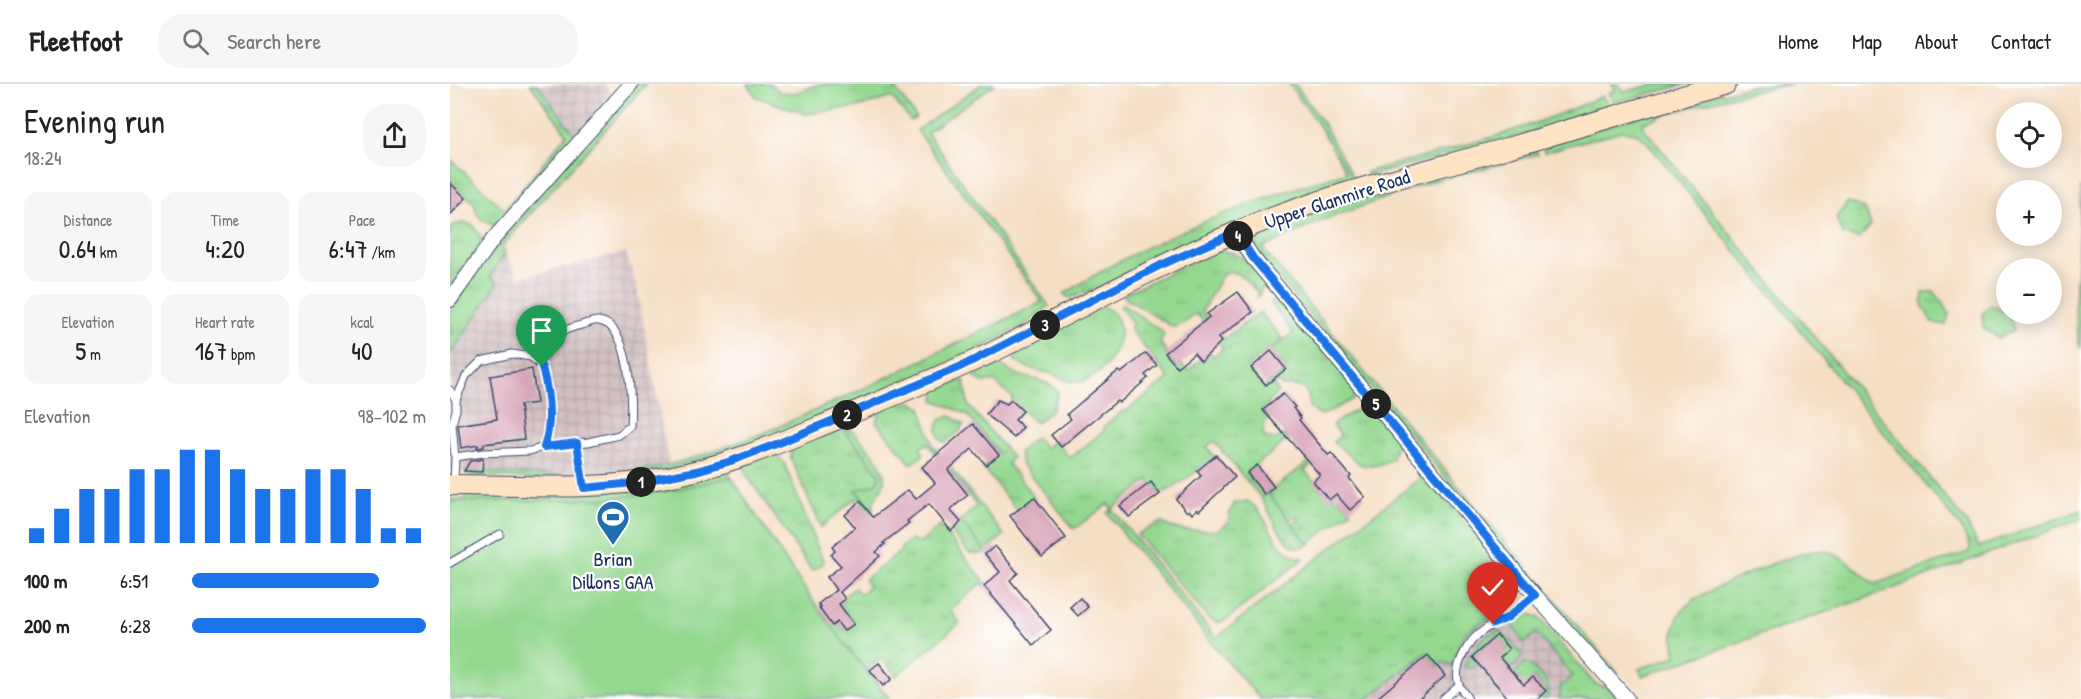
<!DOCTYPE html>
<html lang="en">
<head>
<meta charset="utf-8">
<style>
	:root { --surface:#fff; --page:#f6f6f6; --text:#222; --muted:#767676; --line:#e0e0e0; --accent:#1a73e8 }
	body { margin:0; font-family:"Patrick Hand",sans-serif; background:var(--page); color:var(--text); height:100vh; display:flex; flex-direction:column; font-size:22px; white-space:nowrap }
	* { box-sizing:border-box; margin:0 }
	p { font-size:20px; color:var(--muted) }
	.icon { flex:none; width:33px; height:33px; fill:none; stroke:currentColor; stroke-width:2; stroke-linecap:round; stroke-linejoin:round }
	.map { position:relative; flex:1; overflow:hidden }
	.details { display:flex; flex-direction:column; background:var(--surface); width:450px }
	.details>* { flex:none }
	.controls { position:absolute; left:1546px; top:18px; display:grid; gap:12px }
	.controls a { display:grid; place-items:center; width:66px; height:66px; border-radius:50%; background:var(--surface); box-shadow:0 3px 15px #0003; font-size:30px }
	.pin { position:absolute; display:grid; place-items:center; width:51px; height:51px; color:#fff; margin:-62px -26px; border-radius:50% 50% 50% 0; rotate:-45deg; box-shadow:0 0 6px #0007 }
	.pin .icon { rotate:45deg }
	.km { position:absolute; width:30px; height:30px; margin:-15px; border-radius:50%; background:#222; color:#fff; font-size:16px; line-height:30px; text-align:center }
	.round { display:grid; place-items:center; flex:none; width:63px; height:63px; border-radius:24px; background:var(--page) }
	.summary { display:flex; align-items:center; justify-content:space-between; height:102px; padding:0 24px }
	h1 { font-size:33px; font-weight:600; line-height:45px }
	.stats { display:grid; grid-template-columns:repeat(3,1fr); gap:9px; height:102px; padding:6px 24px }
	.stats div { display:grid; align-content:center; border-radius:15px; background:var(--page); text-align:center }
	.stats b { font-size:26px; font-weight:600 }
	.stats small { font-size:16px; font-weight:400 }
	.stats p { font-size:16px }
	.chart { height:168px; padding:12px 24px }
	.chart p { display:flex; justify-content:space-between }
	.chart svg { width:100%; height:108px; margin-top:6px; stroke:var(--accent); stroke-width:6 }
	ul { padding:0 24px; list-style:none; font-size:20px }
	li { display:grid; grid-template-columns:96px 72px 1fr; align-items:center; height:45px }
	li i { height:15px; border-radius:8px; background:var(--accent) }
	header { display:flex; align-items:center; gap:36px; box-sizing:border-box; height:84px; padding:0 30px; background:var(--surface); border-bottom:2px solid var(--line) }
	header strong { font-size:28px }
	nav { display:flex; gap:33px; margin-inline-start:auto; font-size:21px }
	.search { width:420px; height:54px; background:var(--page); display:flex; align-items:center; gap:15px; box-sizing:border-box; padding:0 21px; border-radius:24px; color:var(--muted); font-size:22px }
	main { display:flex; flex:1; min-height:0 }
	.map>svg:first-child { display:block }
	.industrial { fill:url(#industrial-grid) }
	.grass { fill:url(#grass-tufts); stroke:#588477; stroke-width:1.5 }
	.garden { fill:url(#garden-dots); stroke:#588477; stroke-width:1.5 }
	.pitch { fill:#94d890; stroke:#588477; stroke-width:1.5 }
	.building { fill:#d9a5b9 }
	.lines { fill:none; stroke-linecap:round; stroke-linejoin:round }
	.lane-casing { stroke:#3c496d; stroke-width:9 }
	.street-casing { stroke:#3c496d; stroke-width:16 }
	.secondary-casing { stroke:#3c496d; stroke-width:22 }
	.lane { stroke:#fff; stroke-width:7 }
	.street { stroke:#fff; stroke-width:14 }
	.secondary { stroke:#fee4c5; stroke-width:20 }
	.route-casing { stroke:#fff; stroke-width:12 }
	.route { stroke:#1a73e8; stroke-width:8 }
	.labels { text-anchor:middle; stroke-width:4.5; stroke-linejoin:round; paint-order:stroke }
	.street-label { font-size:20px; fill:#1b2f5e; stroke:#fff }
	.poi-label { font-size:20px; fill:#1b2f5e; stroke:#fff }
</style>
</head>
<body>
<header>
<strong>Fleetfoot</strong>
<div class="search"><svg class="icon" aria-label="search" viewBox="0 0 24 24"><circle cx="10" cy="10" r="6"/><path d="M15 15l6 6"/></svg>Search here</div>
<nav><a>Home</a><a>Map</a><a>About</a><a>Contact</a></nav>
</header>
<main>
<section class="details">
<div class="summary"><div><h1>Evening run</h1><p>18:24</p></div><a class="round"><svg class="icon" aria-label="share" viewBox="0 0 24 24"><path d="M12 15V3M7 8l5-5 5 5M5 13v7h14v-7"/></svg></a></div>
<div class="stats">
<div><p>Distance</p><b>0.64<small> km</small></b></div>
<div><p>Time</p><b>4:20</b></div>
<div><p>Pace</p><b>6:47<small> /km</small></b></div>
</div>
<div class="stats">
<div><p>Elevation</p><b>5<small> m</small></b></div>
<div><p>Heart rate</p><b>167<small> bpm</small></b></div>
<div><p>kcal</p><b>40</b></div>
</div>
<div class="chart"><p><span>Elevation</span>98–102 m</p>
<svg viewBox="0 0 160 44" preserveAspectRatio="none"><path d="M5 44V38M15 44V30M25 44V22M35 44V22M45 44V14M55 44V14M65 44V6M75 44V6M85 44V14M95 44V22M105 44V22M115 44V14M125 44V14M135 44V22M145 44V38M155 44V38"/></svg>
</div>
<ul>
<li><b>100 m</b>6:51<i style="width:80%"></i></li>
<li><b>200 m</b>6:28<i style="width:100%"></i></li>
</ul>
</section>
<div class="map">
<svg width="1631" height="615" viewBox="0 0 1631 615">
	<defs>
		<pattern id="industrial-grid" width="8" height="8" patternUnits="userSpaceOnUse" patternTransform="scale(1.5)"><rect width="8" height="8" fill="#d2bfc0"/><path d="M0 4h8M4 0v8" fill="none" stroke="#b4a4a7"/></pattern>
		<pattern id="grass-tufts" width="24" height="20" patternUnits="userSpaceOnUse" patternTransform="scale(1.5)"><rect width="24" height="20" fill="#94d890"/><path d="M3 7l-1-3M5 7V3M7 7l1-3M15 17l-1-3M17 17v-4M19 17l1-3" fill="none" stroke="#7fba7f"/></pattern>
		<pattern id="garden-dots" width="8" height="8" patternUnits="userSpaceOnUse" patternTransform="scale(1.5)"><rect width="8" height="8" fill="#94d890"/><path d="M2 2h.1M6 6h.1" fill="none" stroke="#7fba7f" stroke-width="1.8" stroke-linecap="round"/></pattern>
	</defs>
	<rect width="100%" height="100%" fill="#fff"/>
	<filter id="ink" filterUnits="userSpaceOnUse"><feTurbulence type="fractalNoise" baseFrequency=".0167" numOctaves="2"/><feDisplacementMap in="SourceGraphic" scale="12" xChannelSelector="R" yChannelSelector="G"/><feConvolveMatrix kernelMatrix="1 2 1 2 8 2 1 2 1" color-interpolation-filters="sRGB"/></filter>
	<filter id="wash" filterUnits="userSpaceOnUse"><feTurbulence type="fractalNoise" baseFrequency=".008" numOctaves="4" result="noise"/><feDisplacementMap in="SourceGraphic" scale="24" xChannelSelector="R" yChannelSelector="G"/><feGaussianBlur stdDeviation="1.35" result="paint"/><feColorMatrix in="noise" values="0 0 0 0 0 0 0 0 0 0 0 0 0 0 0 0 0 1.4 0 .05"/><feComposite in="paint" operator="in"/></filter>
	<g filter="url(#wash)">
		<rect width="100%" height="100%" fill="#f5dfc4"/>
		<g class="industrial">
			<path d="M87,0H155L162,10L126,52Z"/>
			<path d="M51,159L68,194L176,168L187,204L219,381L161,390L125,393L0,386V231Z"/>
			<path d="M1061,502L1063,509L1062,519L1058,525L1062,530L1066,534L1079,530L1088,533L1155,611L1151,615H917Z"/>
		</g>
		<g class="grass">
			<path d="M80,0H87L126,52L53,138L45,142C34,137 25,134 25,120L0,97V75L55,126L117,50Z"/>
			<path d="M185,0H196L52,162L55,169L40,193L48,199L0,271V226L29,181Z"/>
			<path d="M298,0H321L330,8L345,9L369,0H442L466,33L461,37L442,13L414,22L356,30L306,13Z"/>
			<path d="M532,0H545L477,48L599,222L576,240L528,266L320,355L217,386L133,397L20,392L14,387L125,393L161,390L219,381L262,368L321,346L411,306L592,218L467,46Z"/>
			<path d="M839,0H845L874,41L906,98L654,202L619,214L614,210C701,153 798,118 897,88L870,43Z"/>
			<path d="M1162,0H1168L1174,8L1205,0H1237L1165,19L1158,9L1165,5Z"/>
			<path d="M1342,0C1319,4 1202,28 1192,42L1516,438L1529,463L1631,426V435L1442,505L1192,592L1189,585L1226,572C1223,559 1222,544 1229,532C1231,527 1237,521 1241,518C1257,505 1357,462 1375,467C1394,472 1410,488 1424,500L1519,468L1520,462L1511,444L1196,57L1186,49L1172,47L1094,68L1092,62L1215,24L1304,1Z"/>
			<path d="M1152,12L1159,21L1078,49L918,92L916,88C996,66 1077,47 1152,12Z"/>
			<path d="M1085,63L1088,70L977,99L871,137L812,164L1032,431L1168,589L1160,590L806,167C803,150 815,145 828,139Z"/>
			<path d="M1631,103V264L1629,262L1625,222Z"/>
			<path d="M1398,118L1415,125L1421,141L1409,155L1393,150L1386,134Z"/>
			<path d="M13,139L23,141L33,157L0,205V145L4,141Z"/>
			<path d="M765,167C793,166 800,180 815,200L807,214L808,209C799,199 786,181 772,191L752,227L774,255L810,228L833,255L797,283L814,304L837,286L821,267L843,249L821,218L830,216L901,300L905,309L903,315L875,330L869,331L859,323C861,305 851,300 834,302L827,298L823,301L828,308L818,318L819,321L812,327L819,335L814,340L813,350L816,354L825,355L835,350L838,355L797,389L815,411L811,414L764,357L757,363L765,374L726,402L710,410L699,396L662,425L766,554L974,391L1057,488L1064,499L1061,502C1064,511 1064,517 1058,525C1026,545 1012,537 1003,581L992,578L987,582L976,569L917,615H810L761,558L657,429L662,425L658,420L624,445L572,381L569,368L586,353L595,364L605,357L620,374L655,346L653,343L673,327L675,328L719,294L679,244L683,240L670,223L673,221L711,247L714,251L710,258L717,268L715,270L726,283L731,280L738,287L749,277L755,276L760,268L764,272L773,264L747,230L729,242L723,243L675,214L674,210Z"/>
			<path d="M1484,207L1499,229L1496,241L1482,239L1472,220L1473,209Z"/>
			<path d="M1541,221L1560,230L1564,246L1548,254L1533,243L1532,230Z"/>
			<path d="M652,222C656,224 661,226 664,230C683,252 654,295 629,298C616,299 610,292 598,289C586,286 574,284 564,276L568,270L563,265Z"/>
			<path d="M540,279L543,282H553C570,297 595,292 608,308L602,326L586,339L561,316L563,314L544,297C535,300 530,298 523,292L533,286Z"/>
			<path d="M514,296L518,321L563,374L557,379L584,413L567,426L533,384L549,370L517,330L484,316L486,305C496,300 504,300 514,296Z"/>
			<path d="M451,316L453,320L462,318L471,323L482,360L554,451L535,467L510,437L527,422L477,359L470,365L474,370L461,380L426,338L430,329L428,325Z"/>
			<path d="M912,322H918L922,325L950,358L945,363L942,375C908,392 909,376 883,358L891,351L882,341Z"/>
			<path d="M500,332L514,340L511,343V346L496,358L491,357C487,349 485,344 490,336Z"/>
			<path d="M392,341L403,347L394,346L430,391L427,400L406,407L423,427L420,430L406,414L371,443L341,375L342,360Z"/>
			<path d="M323,368L334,379L374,479L362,487L294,387L295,379Z"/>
			<path d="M860,377L862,380L855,387L871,406L881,408L887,416L890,414L901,427L860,458L856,457L842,440L849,435L846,431L839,436L818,409Z"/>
			<path d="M277,387L355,507L381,543L387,538L394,547L404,540L389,520L395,516L393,513L405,504L410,510L419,502L414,496L452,466L451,464L461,456L470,459L490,442L545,510L543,512L532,499L500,526L510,539L446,592L432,574L416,586L440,615L0,431V415H16V410Z"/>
			<path d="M797,417C823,432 821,471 854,474L777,535L768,539L759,535L687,450L711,438C731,451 744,444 766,447L778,439L780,427L785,419Z"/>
			<path d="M1079,530L1088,533L1145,600L1159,604L1170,615H1109L1111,602L1123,592L1086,549L1074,559C1065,546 1055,533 1079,530Z"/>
			<path d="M1049,546L1072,570L1069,578L1060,585L1052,576L1043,579L1059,565L1046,551L1022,573L1028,580L1023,584H1015C1018,569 1033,550 1049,546Z"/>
			<path d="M1075,579L1079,580C1089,589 1104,600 1097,615H1087L1096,607L1084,593L1067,607L1071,598L1064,590Z"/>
		</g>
		<g class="garden">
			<path d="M393,345L403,347C414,360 441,385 433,402C428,412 422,416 423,427L406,406L427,400L430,391Z"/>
			<path d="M818,409L856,457L860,458V460C856,462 850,464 845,463C831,458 820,427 811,414Z"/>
			<path d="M511,438L535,467L532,470L519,469L501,447Z"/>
		</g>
		<path class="pitch" d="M281,393C331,470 379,546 440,615H0V418L157,415L228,405Z"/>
		<g id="blocks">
			<g class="building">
				<path d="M0,99L16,114L0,131Z"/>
				<path d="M788,208L803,228L768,254L771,258L751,277L744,269L727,283L715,269L759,233L757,230Z"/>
				<path d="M821,267L836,285L816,301L801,284Z"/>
				<path d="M696,269L707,281L695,291L698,294L669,319L667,317L611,363L601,351L621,335L617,330L668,287L671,289Z"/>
				<path d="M82,285L87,319L70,321L74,355L34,360V363L27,364L28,361L11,364L8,341L47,335L40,292Z"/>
				<path d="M833,310L845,323L843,324L851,334L849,336L878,371L881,369L901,392L899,394L915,413L900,426L886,410L879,416L863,397L870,391L813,326Z"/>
				<path d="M548,316L557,320L561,316L573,327L565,336L573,343L564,354L536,330Z"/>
				<path d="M523,340L549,371L536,381L522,365L498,386L518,411L500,426L511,438L501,447L479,420L457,437L459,439L433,459L435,460L426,468L430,472L390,508L395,515L389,520L404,540L394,547L387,538L382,542L369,524L371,523L368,520L386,506L377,493L391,482L381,471L385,467L382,463L405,443L395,431L410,417L423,433L458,406L466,415L485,399L472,383Z"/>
				<path d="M766,371L785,393L749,427L747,425L742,430L739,426L737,428L726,415L751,392L747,387Z"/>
				<path d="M33,375L32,388L14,387L20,377Z"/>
				<path d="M807,381L824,403L815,411L797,389Z"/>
				<path d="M701,398L710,410L679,433L670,422Z"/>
				<path d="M584,413L616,454L592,473L560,432Z"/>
				<path d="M545,462L568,489L560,496L601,546L583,561L534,502L550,488L535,470Z"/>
				<path d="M630,514L638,523L628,532L620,523Z"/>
				<path d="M1047,551L1059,565L1050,574L1064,590L1074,601L1083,593L1096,607L1087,615H1059L1022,573Z"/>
				<path d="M978,571L995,592L969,615H926Z"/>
				<path d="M429,579L442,595L433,602L420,586Z"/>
			</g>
		</g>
	</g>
	<g filter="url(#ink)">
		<use href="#blocks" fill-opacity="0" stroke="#3c496d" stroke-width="1.5"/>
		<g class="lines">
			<defs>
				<g id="lane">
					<path d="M81,273C93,259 111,245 131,241C136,240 144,236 149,237C181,241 182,319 180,342L169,351L138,358L94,363"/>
					<path d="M0,306L6,316"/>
					<path d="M127,359L133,401"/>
					<path d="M4,399L5,373L2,340L6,326V316L16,292L31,277L62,270L81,273L92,283C99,309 103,337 94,363L80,367L33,369L5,373"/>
					<path d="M0,479L50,450"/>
					<path d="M993,615L1009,601"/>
					<path d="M1018,615C1016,611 1012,607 1010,603C1001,585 1018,556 1034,546C1040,541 1048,539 1055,535C1066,529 1075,519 1085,511"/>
				</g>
				<g id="street">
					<path d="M786,148L803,174L1085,511L1177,615"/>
					<path d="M0,216L44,154L181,0"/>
				</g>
				<path id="secondary" d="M0,401C77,401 146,408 223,392C279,381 331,358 383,337C440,313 496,291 551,264C630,224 707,181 789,147C874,111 965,90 1054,65C1128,44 1201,20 1276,0"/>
			</defs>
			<use href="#lane" class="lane-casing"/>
			<use href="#street" class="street-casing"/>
			<use href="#secondary" class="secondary-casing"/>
			<use href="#lane" class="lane"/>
			<use href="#street" class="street"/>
			<use href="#secondary" class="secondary"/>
		</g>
	</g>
	<g class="lines" filter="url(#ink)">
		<defs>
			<path id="route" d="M92,283C99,309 103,337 94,363L127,359L134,404L184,399L246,387L281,377L329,359L512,282L711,181L786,148L803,174L1085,511L1057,534L1043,540"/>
		</defs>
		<use href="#route" class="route-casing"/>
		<use href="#route" class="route"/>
	</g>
	<defs>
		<symbol id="stadium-pin" viewBox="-11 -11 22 30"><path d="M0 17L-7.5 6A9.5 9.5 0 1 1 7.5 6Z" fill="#1f6fb2" stroke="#fff"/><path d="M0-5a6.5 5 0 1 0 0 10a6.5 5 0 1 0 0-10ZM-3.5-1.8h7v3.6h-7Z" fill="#fff"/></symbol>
	</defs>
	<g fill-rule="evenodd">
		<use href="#stadium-pin" x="144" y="414" width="38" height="52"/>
	</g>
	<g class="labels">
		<g class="street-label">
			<text transform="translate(887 115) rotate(-18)" y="7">Upper Glanmire Road</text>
		</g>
		<g class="poi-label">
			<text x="163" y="482">Brian<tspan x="163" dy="23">Dillons GAA</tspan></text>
		</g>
	</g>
</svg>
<div class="controls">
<a><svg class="icon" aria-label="locate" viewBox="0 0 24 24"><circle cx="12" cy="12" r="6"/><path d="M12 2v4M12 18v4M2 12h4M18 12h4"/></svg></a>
<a>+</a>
<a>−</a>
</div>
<div class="pin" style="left:92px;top:283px;background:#1e9e55"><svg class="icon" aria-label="arrive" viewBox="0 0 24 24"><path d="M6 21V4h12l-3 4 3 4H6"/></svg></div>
<div class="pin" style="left:1043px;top:540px;background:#d93025"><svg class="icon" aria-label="check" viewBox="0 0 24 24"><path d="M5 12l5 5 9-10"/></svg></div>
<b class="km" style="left:191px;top:398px">1</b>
<b class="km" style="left:397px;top:331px">2</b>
<b class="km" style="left:595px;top:241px">3</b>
<b class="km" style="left:788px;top:152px">4</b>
<b class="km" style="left:926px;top:320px">5</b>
</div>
</main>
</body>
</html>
